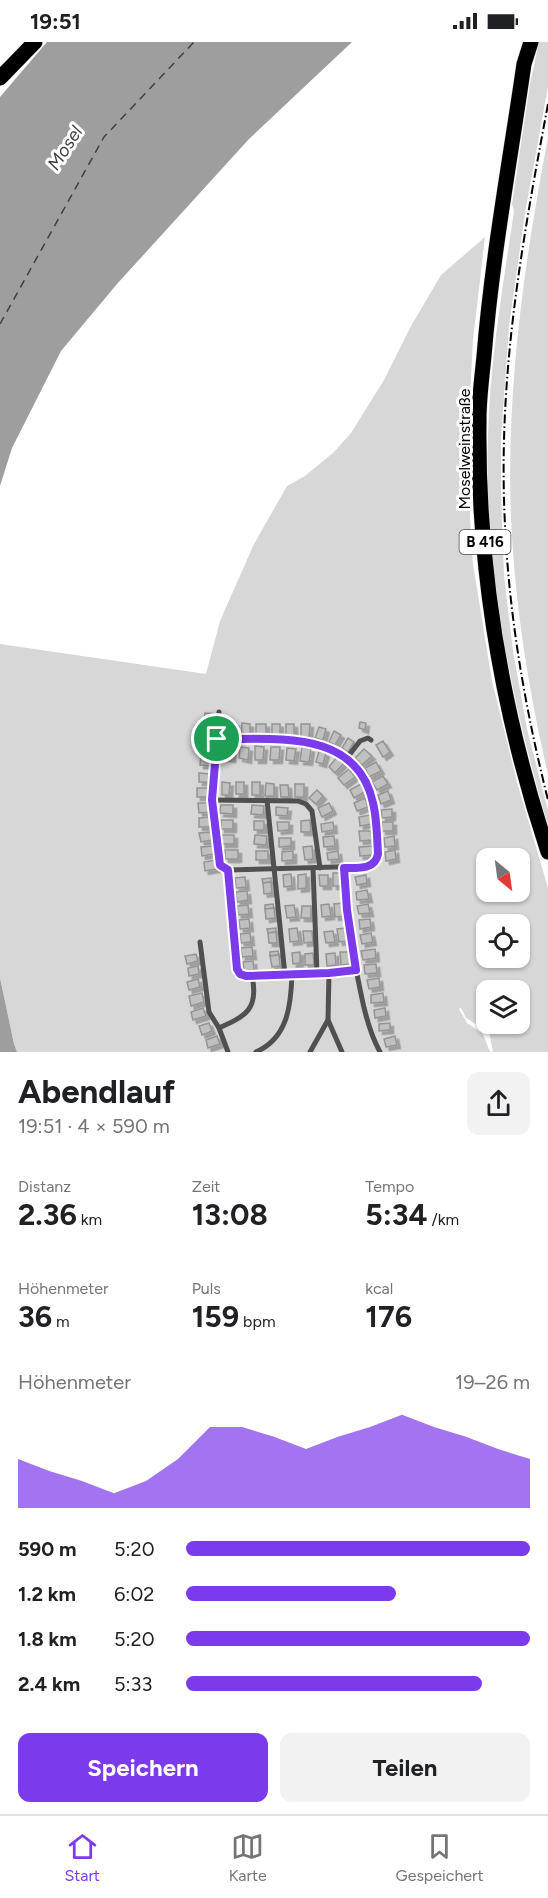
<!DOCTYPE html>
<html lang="de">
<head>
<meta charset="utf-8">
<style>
	:root { --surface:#fff; --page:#f2f2f2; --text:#202124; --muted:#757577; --line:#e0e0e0; --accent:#7c3aed }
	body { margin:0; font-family:Figtree,sans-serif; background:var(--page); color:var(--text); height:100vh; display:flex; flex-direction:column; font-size:22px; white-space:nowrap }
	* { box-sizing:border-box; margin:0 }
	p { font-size:20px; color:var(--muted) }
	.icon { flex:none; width:33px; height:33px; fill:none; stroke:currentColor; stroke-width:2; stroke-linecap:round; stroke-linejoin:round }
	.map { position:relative; height:1010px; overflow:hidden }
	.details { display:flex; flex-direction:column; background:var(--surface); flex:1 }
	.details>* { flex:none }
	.needle { width:39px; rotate:151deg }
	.tools { position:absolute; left:476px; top:806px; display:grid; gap:12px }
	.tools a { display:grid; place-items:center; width:54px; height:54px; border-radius:12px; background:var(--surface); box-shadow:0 2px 4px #0004; font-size:30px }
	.pin { position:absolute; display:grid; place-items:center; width:51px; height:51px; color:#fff; margin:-26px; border:3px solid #fff; border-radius:50%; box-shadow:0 2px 6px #0007 }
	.round { display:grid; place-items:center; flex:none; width:63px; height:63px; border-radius:12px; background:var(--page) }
	.head { display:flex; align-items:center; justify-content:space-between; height:102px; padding:0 18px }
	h1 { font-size:33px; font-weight:700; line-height:45px }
	.stats { display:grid; grid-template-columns:repeat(3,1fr); gap:9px; height:102px; padding:6px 18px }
	.stats div { display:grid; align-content:center }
	.stats b { font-size:30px; font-weight:700 }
	.stats small { font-size:16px; font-weight:400 }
	.stats p { font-size:16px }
	.chart { height:168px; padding:12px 18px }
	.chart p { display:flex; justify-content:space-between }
	.chart svg { width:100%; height:108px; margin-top:6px; fill:var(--accent); opacity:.7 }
	.button { display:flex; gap:12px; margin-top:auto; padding:12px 18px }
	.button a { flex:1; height:69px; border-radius:12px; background:var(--accent); color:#fff; font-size:24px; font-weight:700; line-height:69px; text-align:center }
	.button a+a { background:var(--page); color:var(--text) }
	ul { padding:0 18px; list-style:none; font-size:20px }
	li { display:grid; grid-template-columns:96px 72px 1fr; align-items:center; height:45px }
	li i { height:15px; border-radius:8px; background:var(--accent) }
	.status { display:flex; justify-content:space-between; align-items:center; height:42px; padding:0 30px; background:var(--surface); direction:ltr }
	.status svg { height:16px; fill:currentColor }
	.menu { display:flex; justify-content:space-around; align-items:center; height:84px; border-top:2px solid var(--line); background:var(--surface); font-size:16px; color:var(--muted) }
	.menu a { display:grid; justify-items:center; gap:3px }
	.menu .active { color:var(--accent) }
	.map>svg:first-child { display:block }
	.green { fill:#d7d7d7; fill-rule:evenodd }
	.water { fill:#9e9e9e }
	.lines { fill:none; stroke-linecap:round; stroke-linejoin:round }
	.ferry { stroke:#3f3f3f; stroke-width:1.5; stroke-dasharray:8 6; stroke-linecap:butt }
	.building { fill:#c0c0c0; stroke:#949494; stroke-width:1.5; filter:url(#shadow) }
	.primary-casing { stroke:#dbdbdb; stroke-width:16 }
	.service { stroke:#505050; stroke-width:5 }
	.primary { stroke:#000; stroke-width:15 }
	.rail { stroke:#000; stroke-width:2; stroke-dasharray:9 3 1.5 3; stroke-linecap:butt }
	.route-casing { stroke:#fff; stroke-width:12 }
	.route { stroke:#7c3aed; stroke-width:8 }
	.labels { text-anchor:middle; stroke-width:6; stroke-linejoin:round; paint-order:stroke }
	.shield { fill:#fff; stroke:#4c4c4c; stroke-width:1.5 }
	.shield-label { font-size:15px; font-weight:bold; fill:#000 }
	.street-label { font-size:16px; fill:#000; stroke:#fff }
	.water-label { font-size:18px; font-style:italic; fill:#3f3f3f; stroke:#fff }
</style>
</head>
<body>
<div class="status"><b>19:51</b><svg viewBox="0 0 49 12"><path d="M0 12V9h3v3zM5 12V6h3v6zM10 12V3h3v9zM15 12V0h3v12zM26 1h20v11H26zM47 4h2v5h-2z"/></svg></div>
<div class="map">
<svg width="548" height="1010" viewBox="0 0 548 1010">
	<defs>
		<filter id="shadow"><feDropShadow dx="3.5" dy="3.5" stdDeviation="0" flood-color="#0004"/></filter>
	</defs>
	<rect width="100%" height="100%" fill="#fff"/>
	<g class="green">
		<path d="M539,0H548V45L525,171L509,284L501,396V453L504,533L513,609L527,687L548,769V783C511,658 484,526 488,394C490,318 503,244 514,169L512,162L530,42Z"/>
		<path d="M548,95V733C530,655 517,576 512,496C504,361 523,227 548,95Z"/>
		<path d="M485,195L473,298L469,373L470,476L473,522L492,639L517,740L548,846V1010H493L489,990L466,976L461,966L459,967L467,981L483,992L490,1010H17L14,1002L0,936V602L206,632L220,579L254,502L287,444L305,434L334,410L351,391L384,338L411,284L441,233ZM486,816H519V849H486ZM486,882H519V915H486ZM486,948H519V981H486Z"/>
	</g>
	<g class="water">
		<path d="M47,0H352L249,97L117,242L61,309L12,406L0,444V55Z"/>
		<path d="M0,936L14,1002L17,1010H0Z"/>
	</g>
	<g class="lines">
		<path class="ferry" d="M0,282L104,95L194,0"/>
	</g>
	<g class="building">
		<path d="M205,671L217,672L216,681L204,680Z"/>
		<path d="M227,680L236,681V693L226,692Z"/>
		<path d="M360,680L366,681L365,688L359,686Z"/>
		<path d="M242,681L250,682V693H241Z"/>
		<rect x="256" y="682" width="10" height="13"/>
		<rect x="272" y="682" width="8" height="12"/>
		<rect x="286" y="682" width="8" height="13"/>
		<path d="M301,682H310L309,695H301Z"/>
		<path d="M319,685L326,687L323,698L315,696Z"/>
		<path d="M204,686L216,687V695L204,694Z"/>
		<path d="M334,689L341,693L335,703L329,700Z"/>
		<path d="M348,696L354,700L348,710L342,706Z"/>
		<path d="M383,699L390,710L383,715L376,703Z"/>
		<path d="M203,701H214L213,710L202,709Z"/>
		<path d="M225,703L233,704L232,717L224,716Z"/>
		<path d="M255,704L264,705L263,718H255Z"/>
		<path d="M240,705L249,706L248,718L239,716Z"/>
		<path d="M271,705H280L279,718H270Z"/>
		<path d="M302,705L311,707L309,720L300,719Z"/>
		<path d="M287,706L296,707L294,719L286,718Z"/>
		<path d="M364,707L372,714L362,723L355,716Z"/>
		<path d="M319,709L326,711L323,722L316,720Z"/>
		<path d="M201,714L212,716L211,724L200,723Z"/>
		<path d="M337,715L344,721L335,731L329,725Z"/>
		<path d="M376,720L381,729L369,735L365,726Z"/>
		<path d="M349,727L355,735L344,743L338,736Z"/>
		<path d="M199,731L210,732V740H199Z"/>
		<path d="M383,734L388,742L377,748L372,740Z"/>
		<path d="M222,740L230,741L229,753H222Z"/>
		<rect x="236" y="740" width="8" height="12"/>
		<rect x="252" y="740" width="8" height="13"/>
		<path d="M266,741L274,742V754H265Z"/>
		<rect x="295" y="742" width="9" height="13"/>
		<path d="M361,742L366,749L354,756L350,748Z"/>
		<path d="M280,743H288L289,755H281Z"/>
		<rect x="197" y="746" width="12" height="9"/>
		<path d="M317,748L323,754L316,762L309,756Z"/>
		<path d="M388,749L391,758L381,762L378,753Z"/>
		<path d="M365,756L368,765L357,769L354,761Z"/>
		<path d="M198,761H209L210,770L199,771Z"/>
		<path d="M329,761L333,769L322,775L318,766Z"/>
		<path d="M221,763H233V772L220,771Z"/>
		<path d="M252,763L264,764L263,773L251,772Z"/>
		<path d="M276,765L288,766L287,774L276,773Z"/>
		<path d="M392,767V775L382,776L381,768Z"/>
		<path d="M370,773L372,782L360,784L359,775Z"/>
		<path d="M211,775V785H199V776Z"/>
		<rect x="221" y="778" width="12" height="9"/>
		<path d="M310,778L311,790H301V779Z"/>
		<rect x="254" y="779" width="10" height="9"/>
		<path d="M277,780H289V788L278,789Z"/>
		<path d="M333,780L334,788L322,790L321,782Z"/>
		<rect x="382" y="780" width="11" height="9"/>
		<path d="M359,789H371L372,798L360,799Z"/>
		<path d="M210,790L212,798L201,800L199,791Z"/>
		<rect x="222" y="793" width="12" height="9"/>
		<path d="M255,793L267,794L266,803L254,802Z"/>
		<path d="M334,794L335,804L324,805L323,795Z"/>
		<path d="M394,794L395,804L385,805L384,796Z"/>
		<path d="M279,796H291V804L279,805Z"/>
		<path d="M213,804L214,812L202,814L201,805Z"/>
		<path d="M312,804L313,817L305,818L303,805Z"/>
		<path d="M373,804V813L360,814L359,805Z"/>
		<rect x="225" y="808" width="13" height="9"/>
		<path d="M395,808L396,817L386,819L385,810Z"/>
		<rect x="256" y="809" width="12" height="9"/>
		<path d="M293,809V818L282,819V810Z"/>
		<path d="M338,809L339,817L328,818L327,811Z"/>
		<path d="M216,818L217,827L205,829L204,820Z"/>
		<rect x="333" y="831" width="7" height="13"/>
		<path d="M291,832L292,844L284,845L283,833Z"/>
		<path d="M306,832V846L298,847V833Z"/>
		<path d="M319,833H328V844H320Z"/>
		<path d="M366,833L367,841L357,843L355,835Z"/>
		<path d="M245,835L246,845L236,846L235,836Z"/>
		<path d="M271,836V840L263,841L262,837Z"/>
		<path d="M271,840L272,851L264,852L263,841Z"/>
		<path d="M367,848L369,857L357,858L356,850Z"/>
		<path d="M247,849L248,858L237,860L236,850Z"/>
		<path d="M343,861L344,874L335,875L334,862Z"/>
		<path d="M273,862L274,866L265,867V863Z"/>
		<path d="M329,862L331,874L322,875L321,863Z"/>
		<path d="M368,862L370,871L359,872L357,864Z"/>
		<path d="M248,863L249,872L238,873L237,864Z"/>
		<path d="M294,863L296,875L287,876L285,864Z"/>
		<path d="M302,864H311V876H301Z"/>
		<path d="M274,866L275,876L266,877L265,867Z"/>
		<path d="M249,877L250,886L240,887L239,878Z"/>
		<path d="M370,877L371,885L360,887L359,878Z"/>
		<path d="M276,886V890L268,891L267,887Z"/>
		<path d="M297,886L299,899L290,900L289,887Z"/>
		<path d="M346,886L348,899L339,900L337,887Z"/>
		<path d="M303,889H312L313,900L304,901Z"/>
		<path d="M333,889L335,900L326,901L324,890Z"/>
		<path d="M276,890L277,901H269L268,891Z"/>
		<path d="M250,891L251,900L241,901L240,892Z"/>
		<path d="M371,891L373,900L362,902L360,893Z"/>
		<path d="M252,905L253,914L242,915L241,906Z"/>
		<path d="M375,907L376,916L363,918L361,909Z"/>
		<path d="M278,909L279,913L270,914V910Z"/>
		<path d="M300,910V921L293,922L292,911Z"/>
		<path d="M340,910H348L350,922L341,923Z"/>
		<path d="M313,911L314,923H305V912Z"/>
		<path d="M335,911L336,923L327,924L326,912Z"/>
		<path d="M196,912L198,919L187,922L185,914Z"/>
		<path d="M279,913L280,924L272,925L270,914Z"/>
		<path d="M253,919L254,928L244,929L243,920Z"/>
		<path d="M376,922L377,931L365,932L364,923Z"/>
		<path d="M198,924L199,932L189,934L188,926Z"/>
		<path d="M379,936L380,945L369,947L367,938Z"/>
		<path d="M198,937L200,945L189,948L187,940Z"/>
		<path d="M202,951L204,960L191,964L189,954Z"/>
		<path d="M383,951L384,960L371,961V953Z"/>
		<path d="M203,966L206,974L193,978L191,970Z"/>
		<path d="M385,966L386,974L375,976L374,968Z"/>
		<path d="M209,981L212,989L202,993L199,984Z"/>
		<path d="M390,981V988L379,989V982Z"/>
		<path d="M217,994L220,1002L208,1006L206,998Z"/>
		<path d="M395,994L397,1003L386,1005L384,997Z"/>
	</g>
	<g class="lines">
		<defs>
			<g id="primary">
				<path d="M531,0L524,22C510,119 492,216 484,314C482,335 479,356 479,377C477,524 502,671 548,810"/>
				<path d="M0,36L35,0"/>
			</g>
		</defs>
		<use href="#primary" class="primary-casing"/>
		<g class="service">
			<path d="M219,670L212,758L220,823L228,828L237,927L240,932L246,934L356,928"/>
			<path d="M217,697C289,698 365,685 375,780C377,793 383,814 372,824L228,828"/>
			<path d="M346,717L360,699L368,696L371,698"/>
			<path d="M212,758L298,759L306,762L312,769L320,826"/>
			<path d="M267,758L285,933"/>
			<path d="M313,826L317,931"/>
			<path d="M344,826C347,868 352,910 361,952C365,972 370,992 380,1010"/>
			<path d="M200,900L209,970L219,986L228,1010"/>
			<path d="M328,978L342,1010"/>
			<path d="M219,986C246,974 259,967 252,934"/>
			<path d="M256,1010C288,996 291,963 292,932"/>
			<path d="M310,1010L328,978L329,931"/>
		</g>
		<use href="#primary" class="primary"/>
		<path class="rail" d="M548,62C530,158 512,255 506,353C497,494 514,622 548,758"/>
	</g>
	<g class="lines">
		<defs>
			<path id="route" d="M217,697C275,698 357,686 373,761C377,777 377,795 378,812C375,828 358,826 344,826L347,868L356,928L329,931L246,934L240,932L237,927L228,828L220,823L212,758Z"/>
		</defs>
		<use href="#route" class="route-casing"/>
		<use href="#route" class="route"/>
	</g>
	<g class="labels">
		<rect class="shield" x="459.5" y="488" width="51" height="24" rx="4.5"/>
		<g class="shield-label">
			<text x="485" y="505">B 416</text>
		</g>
		<g class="street-label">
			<text transform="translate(464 407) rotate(-90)" y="6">Moselweinstraße</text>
		</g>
		<g class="water-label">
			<text transform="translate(65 106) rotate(-57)" y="6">Mosel</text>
		</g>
	</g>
</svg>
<div class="tools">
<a><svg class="needle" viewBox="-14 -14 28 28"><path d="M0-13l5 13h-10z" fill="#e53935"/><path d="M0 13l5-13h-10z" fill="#757577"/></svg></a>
<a><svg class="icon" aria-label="locate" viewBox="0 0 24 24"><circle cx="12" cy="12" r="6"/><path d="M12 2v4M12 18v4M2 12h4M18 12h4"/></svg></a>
<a><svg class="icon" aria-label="layers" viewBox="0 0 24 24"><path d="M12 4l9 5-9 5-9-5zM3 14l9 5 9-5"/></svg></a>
</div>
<div class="pin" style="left:217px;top:697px;background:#1e9e55"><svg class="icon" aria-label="arrive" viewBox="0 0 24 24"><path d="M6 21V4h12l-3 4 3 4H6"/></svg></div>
</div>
<section class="details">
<div class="head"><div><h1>Abendlauf</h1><p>19:51 · 4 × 590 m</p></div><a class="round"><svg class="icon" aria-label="share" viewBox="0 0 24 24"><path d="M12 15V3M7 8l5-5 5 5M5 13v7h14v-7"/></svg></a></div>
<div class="stats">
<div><p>Distanz</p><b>2.36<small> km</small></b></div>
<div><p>Zeit</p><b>13:08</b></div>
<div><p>Tempo</p><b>5:34<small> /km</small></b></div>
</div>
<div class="stats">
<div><p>Höhenmeter</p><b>36<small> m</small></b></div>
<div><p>Puls</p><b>159<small> bpm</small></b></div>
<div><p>kcal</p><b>176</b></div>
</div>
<div class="chart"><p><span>Höhenmeter</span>19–26 m</p>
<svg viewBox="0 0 160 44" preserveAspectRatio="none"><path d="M0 44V24L10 29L20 33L30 38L40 33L50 24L60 11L70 11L80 15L90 20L100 15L110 11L120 6L130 11L140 15L150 20L160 24V44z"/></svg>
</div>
<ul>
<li><b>590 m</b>5:20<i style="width:100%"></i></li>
<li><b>1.2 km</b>6:02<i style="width:61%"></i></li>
<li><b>1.8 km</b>5:20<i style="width:100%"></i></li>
<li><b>2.4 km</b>5:33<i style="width:86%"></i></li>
</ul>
<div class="button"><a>Speichern</a><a>Teilen</a></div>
</section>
<nav class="menu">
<a class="active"><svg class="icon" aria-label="home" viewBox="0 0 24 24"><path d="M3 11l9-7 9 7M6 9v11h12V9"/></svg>Start</a>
<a><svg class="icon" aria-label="map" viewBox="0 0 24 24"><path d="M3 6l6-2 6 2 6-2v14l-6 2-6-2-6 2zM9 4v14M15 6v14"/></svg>Karte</a>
<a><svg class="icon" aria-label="saved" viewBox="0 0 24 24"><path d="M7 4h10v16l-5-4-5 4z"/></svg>Gespeichert</a>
</nav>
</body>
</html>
